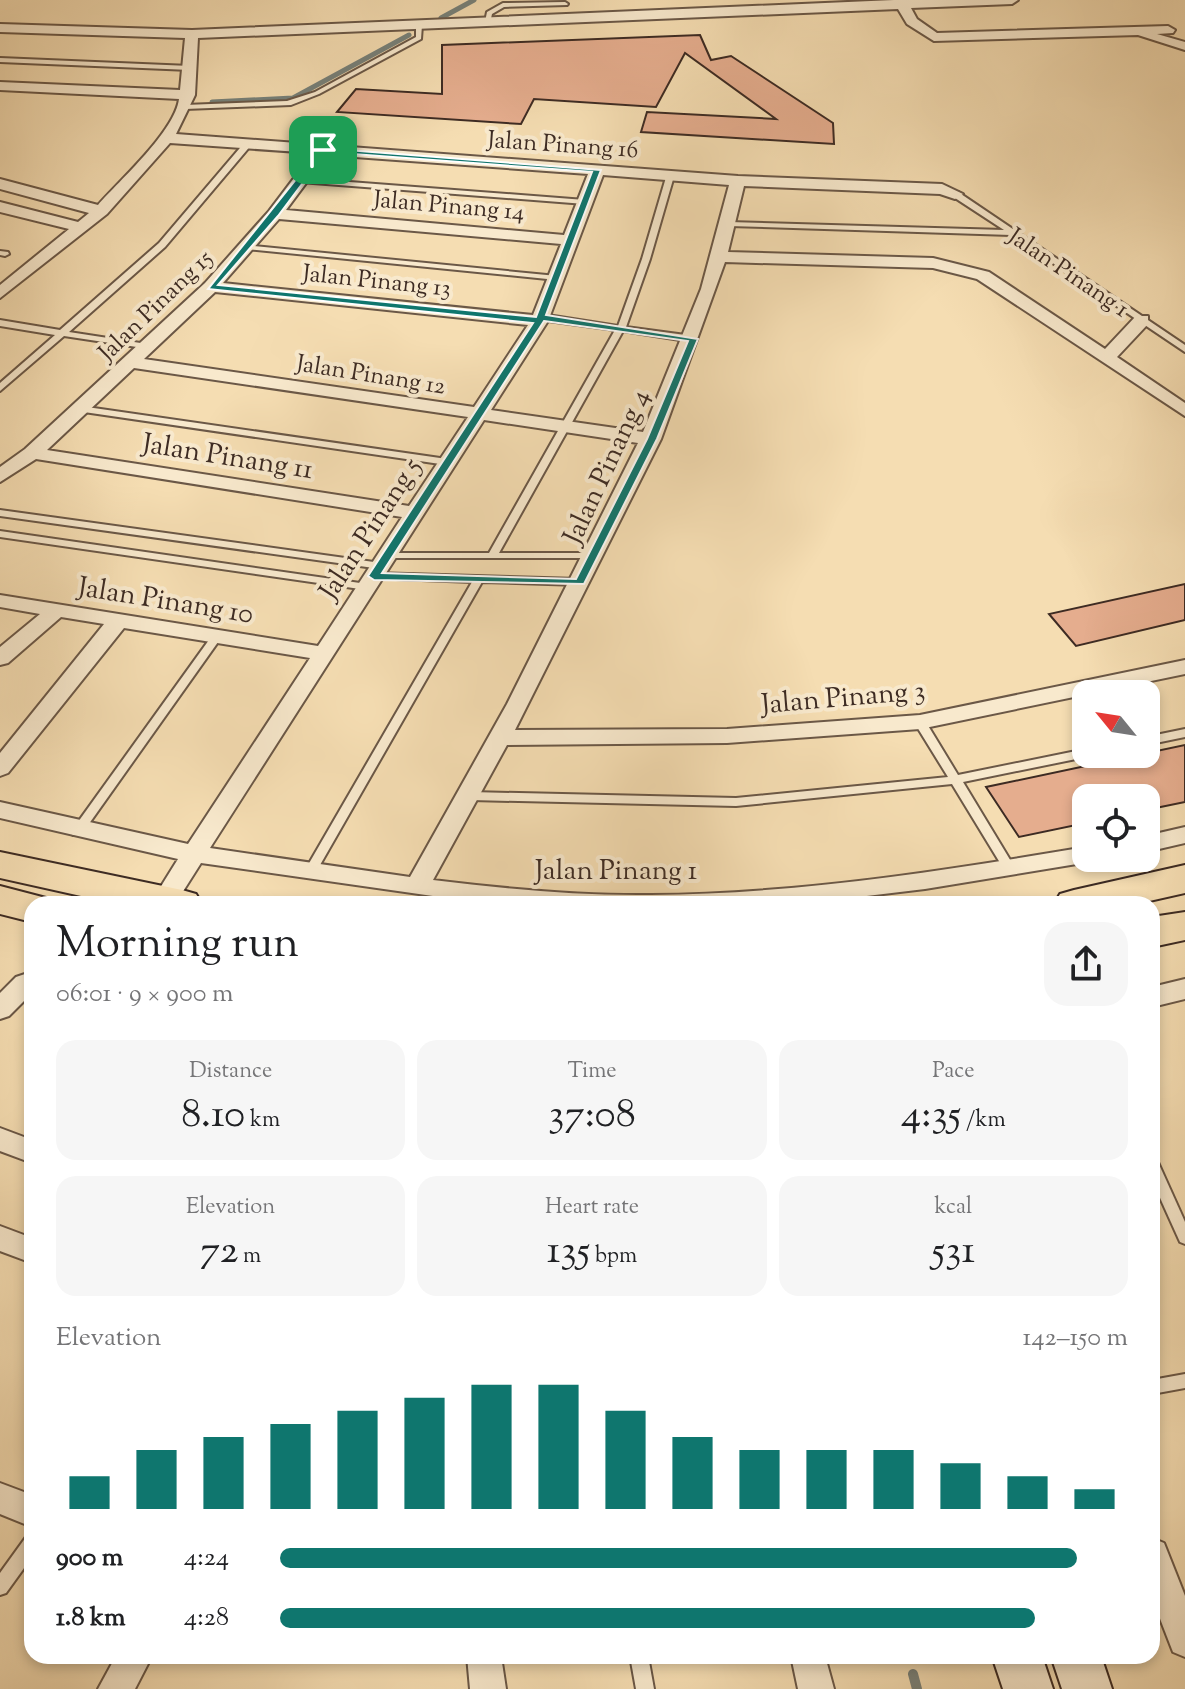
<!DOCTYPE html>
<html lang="en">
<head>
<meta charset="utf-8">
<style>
	:root { --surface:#fff; --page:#f6f6f6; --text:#202124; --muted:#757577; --accent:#0f766e }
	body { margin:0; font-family:"Sorts Mill Goudy",serif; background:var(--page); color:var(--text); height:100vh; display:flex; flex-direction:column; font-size:30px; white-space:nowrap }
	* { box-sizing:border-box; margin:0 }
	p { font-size:26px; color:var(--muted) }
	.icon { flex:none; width:44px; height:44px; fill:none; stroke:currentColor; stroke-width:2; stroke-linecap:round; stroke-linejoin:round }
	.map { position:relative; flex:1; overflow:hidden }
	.drawer { position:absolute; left:24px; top:896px; width:1136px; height:768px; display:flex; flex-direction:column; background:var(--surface); border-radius:24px; box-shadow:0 4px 12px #0003 }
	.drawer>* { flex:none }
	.needle { width:52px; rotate:300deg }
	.buttons { position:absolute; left:1072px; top:680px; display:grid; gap:16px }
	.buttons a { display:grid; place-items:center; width:88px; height:88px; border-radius:16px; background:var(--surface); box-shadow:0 4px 12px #0003; font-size:40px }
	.pin { position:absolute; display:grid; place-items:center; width:68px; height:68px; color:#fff; margin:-34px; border-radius:16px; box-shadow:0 4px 12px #0006 }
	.round { display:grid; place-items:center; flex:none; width:84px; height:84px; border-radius:24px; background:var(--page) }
	.headline { display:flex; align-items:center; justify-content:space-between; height:136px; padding:0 32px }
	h1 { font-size:44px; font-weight:600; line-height:60px }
	.metrics { display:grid; grid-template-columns:repeat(3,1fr); gap:12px; height:136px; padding:8px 32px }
	.metrics div { display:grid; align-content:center; border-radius:20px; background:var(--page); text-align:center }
	.metrics b { font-size:40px; font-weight:600 }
	.metrics small { font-size:22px; font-weight:400 }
	.metrics p { font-size:22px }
	.chart { height:224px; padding:16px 32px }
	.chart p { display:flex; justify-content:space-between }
	.chart svg { width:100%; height:144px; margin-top:8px; stroke:var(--accent); stroke-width:6 }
	ul { padding:0 32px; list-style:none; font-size:26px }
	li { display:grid; grid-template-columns:128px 96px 1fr; align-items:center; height:60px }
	li i { height:20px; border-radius:10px; background:var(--accent) }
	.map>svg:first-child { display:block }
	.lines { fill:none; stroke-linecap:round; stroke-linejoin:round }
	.stream-far1 { stroke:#77817a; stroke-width:5 }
	.stream { stroke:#77817a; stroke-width:10 }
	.building { fill:#e5ad8e; stroke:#3d2b23; stroke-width:2 }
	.lane-casing { stroke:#6b5847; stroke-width:4 }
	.street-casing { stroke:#6b5847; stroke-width:4 }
	.secondary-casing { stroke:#3d2b23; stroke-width:4 }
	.primary-casing { stroke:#3d2b23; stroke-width:4 }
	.lane { fill:#f8e9cd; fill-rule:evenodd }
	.street { fill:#f8e9cd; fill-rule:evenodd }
	.secondary { fill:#f8e9cd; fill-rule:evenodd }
	.primary { fill:#f5ddb2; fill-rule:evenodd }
	.route { fill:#0f766e; stroke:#fff; stroke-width:2; fill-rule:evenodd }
	.labels { text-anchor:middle; stroke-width:8; stroke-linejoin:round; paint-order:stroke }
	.far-street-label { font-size:24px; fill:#3d2b23; stroke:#f8e9cd }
	.street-label { font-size:28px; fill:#3d2b23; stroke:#f8e9cd }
</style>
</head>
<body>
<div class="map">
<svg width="1185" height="1689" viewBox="0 0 1185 1689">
	<rect width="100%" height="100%" fill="#f5ddb2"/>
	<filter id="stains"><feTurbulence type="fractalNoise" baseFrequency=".0025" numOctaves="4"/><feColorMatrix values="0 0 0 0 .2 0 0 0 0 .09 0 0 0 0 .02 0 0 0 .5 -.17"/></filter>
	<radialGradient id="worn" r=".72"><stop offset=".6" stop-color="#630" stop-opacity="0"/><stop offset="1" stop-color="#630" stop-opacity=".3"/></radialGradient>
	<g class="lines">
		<g class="stream-far1">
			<path d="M441,18L474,0"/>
			<path d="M212,102L293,98L409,35"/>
		</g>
		<path class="stream" d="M913,1674L917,1689"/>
	</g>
	<g class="building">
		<path d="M700,35L711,60L731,56L833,123L834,144L641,132L647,112L776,119L685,53L656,107L534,99L521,124L337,112L356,89L442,94V45Z"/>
		<path d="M1185,584V620L1076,646L1049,614Z"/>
		<path d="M1185,745V802L1146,810V798H1086V823L1019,837L986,787Z"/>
	</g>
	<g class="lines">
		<defs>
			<g id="lane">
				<path d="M565,2L568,4L567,5L504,7L492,14L490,23L485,22L487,12L503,3Z"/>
				<path d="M419,23L422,25L421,39L319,94L291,105L185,109L181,107L185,105L287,101L315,92L416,37V25Z"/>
				<path d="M0,58L190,66L193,68L190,70L0,62Z"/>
				<path d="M245,142L252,144L165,247L69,332L147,344L150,345V349L64,336L0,391V383L55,335L0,326V320L60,330L159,243Z"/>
				<path d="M667,174L674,176L650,259L626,327L693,336L697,339L693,342L623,331L499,553H594L599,556L598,558H383V554L387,553H489L615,330L541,320L537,317L541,314L618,326L642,259Z"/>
				<path d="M297,178L585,200L589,202L585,204L300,182L296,180Z"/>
				<path d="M952,192H958L1185,345V352L1011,235L729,226L725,224L729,222L1004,230L952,196Z"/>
				<path d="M244,245L557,276L561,278L557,280L247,249H244Z"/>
				<path d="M0,251L8,252L9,254L5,256L0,255Z"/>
				<path d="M80,406L447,459L452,462L447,465L77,411V407Z"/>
				<path d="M0,510L381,563L386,566L381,569L0,516Z"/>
				<path d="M0,531L367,584L372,587L367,590L0,537Z"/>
				<path d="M374,573L580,579L585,582L580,585L482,582L316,872L310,876L304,872L472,582L370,578V574Z"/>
				<path d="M218,632L223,635L81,835H73L71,832L73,829L214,633Z"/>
				<path d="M920,718L924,719L958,775L1086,749V754H1091L1086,757L963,782L1015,868L1013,871H1005L952,784L736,806L471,800L465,796L471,792L736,798L948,777L914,722Z"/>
				<path d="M1185,729V737L1146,745V737Z"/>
				<path d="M1152,1158L1157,1160L1185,1222V1244L1180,1242L1152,1180Z"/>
				<path d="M1185,1374V1388L1152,1394V1380Z"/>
				<path d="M32,1535V1557L6,1593L0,1595V1573L26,1537Z"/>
				<path d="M630,1656H648L654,1689H636Z"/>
			</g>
			<g id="street">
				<path d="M894,0H1018L1012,4L911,8L917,19L937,33L1168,26L1175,30L1173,33L1157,34L1185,42V50L1138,35L934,41L907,24L898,9L198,38L195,95L176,134L738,176L942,184L963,194L955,199L940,194L744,186L728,252L933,258L989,272L1105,349L1136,316H1148V324L1117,357L1185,403V416L977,279L933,268L725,262L661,439L515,730L727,729L920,715L1185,660V674L920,729L727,743L507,745L433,880C506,889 578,896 651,895C797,894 943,871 1086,847V858H1096L1095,861L925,889L800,904H489L201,863L175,904H150L178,859L0,818V802L188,844L310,658L124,628L8,773L0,776V753L104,624L61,617L8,663L0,665V647L40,614L0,607V595L318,646L402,517L36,459L0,482V467L25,449L205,283L269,211L313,153L170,143L107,214L0,298V285L69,229L0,212V202L78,222L89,213L0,189V179L98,205C120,180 175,131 179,99L0,90V82L180,90L185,38L0,32V24L192,30ZM327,155L588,174L564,235L286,210ZM603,175L729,185L701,289L643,432L491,410L548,321ZM279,219L561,244L533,315L223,283ZM215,292L528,325L474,407L144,359ZM134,368L468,417L409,506L47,450ZM484,420L638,443L507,704L410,877L210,848Z"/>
				<path d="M1185,827V843L1146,852V836Z"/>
				<path d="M25,974L32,977V993L9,1016L0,1019V993L16,977Z"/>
				<path d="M1185,979V999L1152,1007V987Z"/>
				<path d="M0,1128L32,1140V1163L0,1151Z"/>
				<path d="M0,1226L32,1238V1263L0,1251Z"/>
				<path d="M0,1483L32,1495V1527L0,1514Z"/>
				<path d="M1152,1538L1164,1543L1185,1596V1657L1173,1652L1152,1598Z"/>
				<path d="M116,1656H152L135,1689H98Z"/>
				<path d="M467,1656H501L506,1689H470Z"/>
				<path d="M791,1656H825L834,1689H798Z"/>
			</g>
			<g id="secondary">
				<path d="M992,1656H1042L1053,1689H1003Z"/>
				<path d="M1051,1656H1101L1112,1689H1062Z"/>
			</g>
			<g id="primary">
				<path d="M0,852L182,890L196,894L202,904H117L0,878Z"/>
				<path d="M1185,865V893L1136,904H1054L1060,894L1074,890Z"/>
				<path d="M0,886L46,898L49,904H32V922L0,914Z"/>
				<path d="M1185,912V940L1152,947V917Z"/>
			</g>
		</defs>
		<use href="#lane" class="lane-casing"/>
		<use href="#street" class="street-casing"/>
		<use href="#secondary" class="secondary-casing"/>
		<use href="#primary" class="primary-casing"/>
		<use href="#lane" class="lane"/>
		<use href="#street" class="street"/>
		<use href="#secondary" class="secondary"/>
		<use href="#primary" class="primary"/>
	</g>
	<path class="route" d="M321,148L601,170L546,315L698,339L657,439L584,584L374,580L368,576L533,323L208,289ZM326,152L592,172L536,317L218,285L278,216ZM544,321L688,341L647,439L576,579L382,573Z"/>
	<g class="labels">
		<g class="far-street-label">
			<text transform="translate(563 144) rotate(4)" y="8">Jalan Pinang 16</text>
			<text transform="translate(449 205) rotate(5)" y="8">Jalan Pinang 14</text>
			<text transform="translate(1069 272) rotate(34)" y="8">Jalan Pinang 1</text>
			<text transform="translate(377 280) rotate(6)" y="8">Jalan Pinang 13</text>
			<text transform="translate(155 305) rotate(-44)" y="8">Jalan Pinang 15</text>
			<text transform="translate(371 374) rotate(9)" y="8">Jalan Pinang 12</text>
		</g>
		<g class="street-label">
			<text transform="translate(228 455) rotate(9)" y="10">Jalan Pinang 11</text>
			<text transform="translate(605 466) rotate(-65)" y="10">Jalan Pinang 4</text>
			<text transform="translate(369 528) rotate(-57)" y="10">Jalan Pinang 5</text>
			<text transform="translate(166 599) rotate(9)" y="10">Jalan Pinang 10</text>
			<text transform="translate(843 696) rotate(-5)" y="10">Jalan Pinang 3</text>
			<text x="616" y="879">Jalan Pinang 1</text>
		</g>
	</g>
	<rect width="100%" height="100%" filter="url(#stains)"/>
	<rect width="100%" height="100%" fill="url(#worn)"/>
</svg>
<div class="buttons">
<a><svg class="needle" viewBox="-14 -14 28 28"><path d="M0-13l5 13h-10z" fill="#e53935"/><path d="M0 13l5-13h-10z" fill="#757577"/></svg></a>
<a><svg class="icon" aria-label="locate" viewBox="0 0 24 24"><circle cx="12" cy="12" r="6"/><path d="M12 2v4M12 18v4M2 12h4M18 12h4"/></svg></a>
</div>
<div class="pin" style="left:323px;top:150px;background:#1e9e55"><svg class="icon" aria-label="arrive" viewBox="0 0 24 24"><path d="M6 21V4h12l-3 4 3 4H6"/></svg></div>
<section class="drawer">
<div class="headline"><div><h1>Morning run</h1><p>06:01 · 9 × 900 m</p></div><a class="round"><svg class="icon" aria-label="share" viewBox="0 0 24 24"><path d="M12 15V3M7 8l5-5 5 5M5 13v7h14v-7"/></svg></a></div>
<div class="metrics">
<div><p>Distance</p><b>8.10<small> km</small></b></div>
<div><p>Time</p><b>37:08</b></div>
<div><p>Pace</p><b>4:35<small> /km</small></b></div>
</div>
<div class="metrics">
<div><p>Elevation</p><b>72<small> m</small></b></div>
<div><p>Heart rate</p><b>135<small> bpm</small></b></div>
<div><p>kcal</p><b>531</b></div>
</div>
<div class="chart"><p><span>Elevation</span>142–150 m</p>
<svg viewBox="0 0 160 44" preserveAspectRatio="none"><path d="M5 44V34M15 44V26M25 44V22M35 44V18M45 44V14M55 44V10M65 44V6M75 44V6M85 44V14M95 44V22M105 44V26M115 44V26M125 44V26M135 44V30M145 44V34M155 44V38"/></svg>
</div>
<ul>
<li><b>900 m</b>4:24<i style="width:94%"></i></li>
<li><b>1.8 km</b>4:28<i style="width:89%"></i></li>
</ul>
</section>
</div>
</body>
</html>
